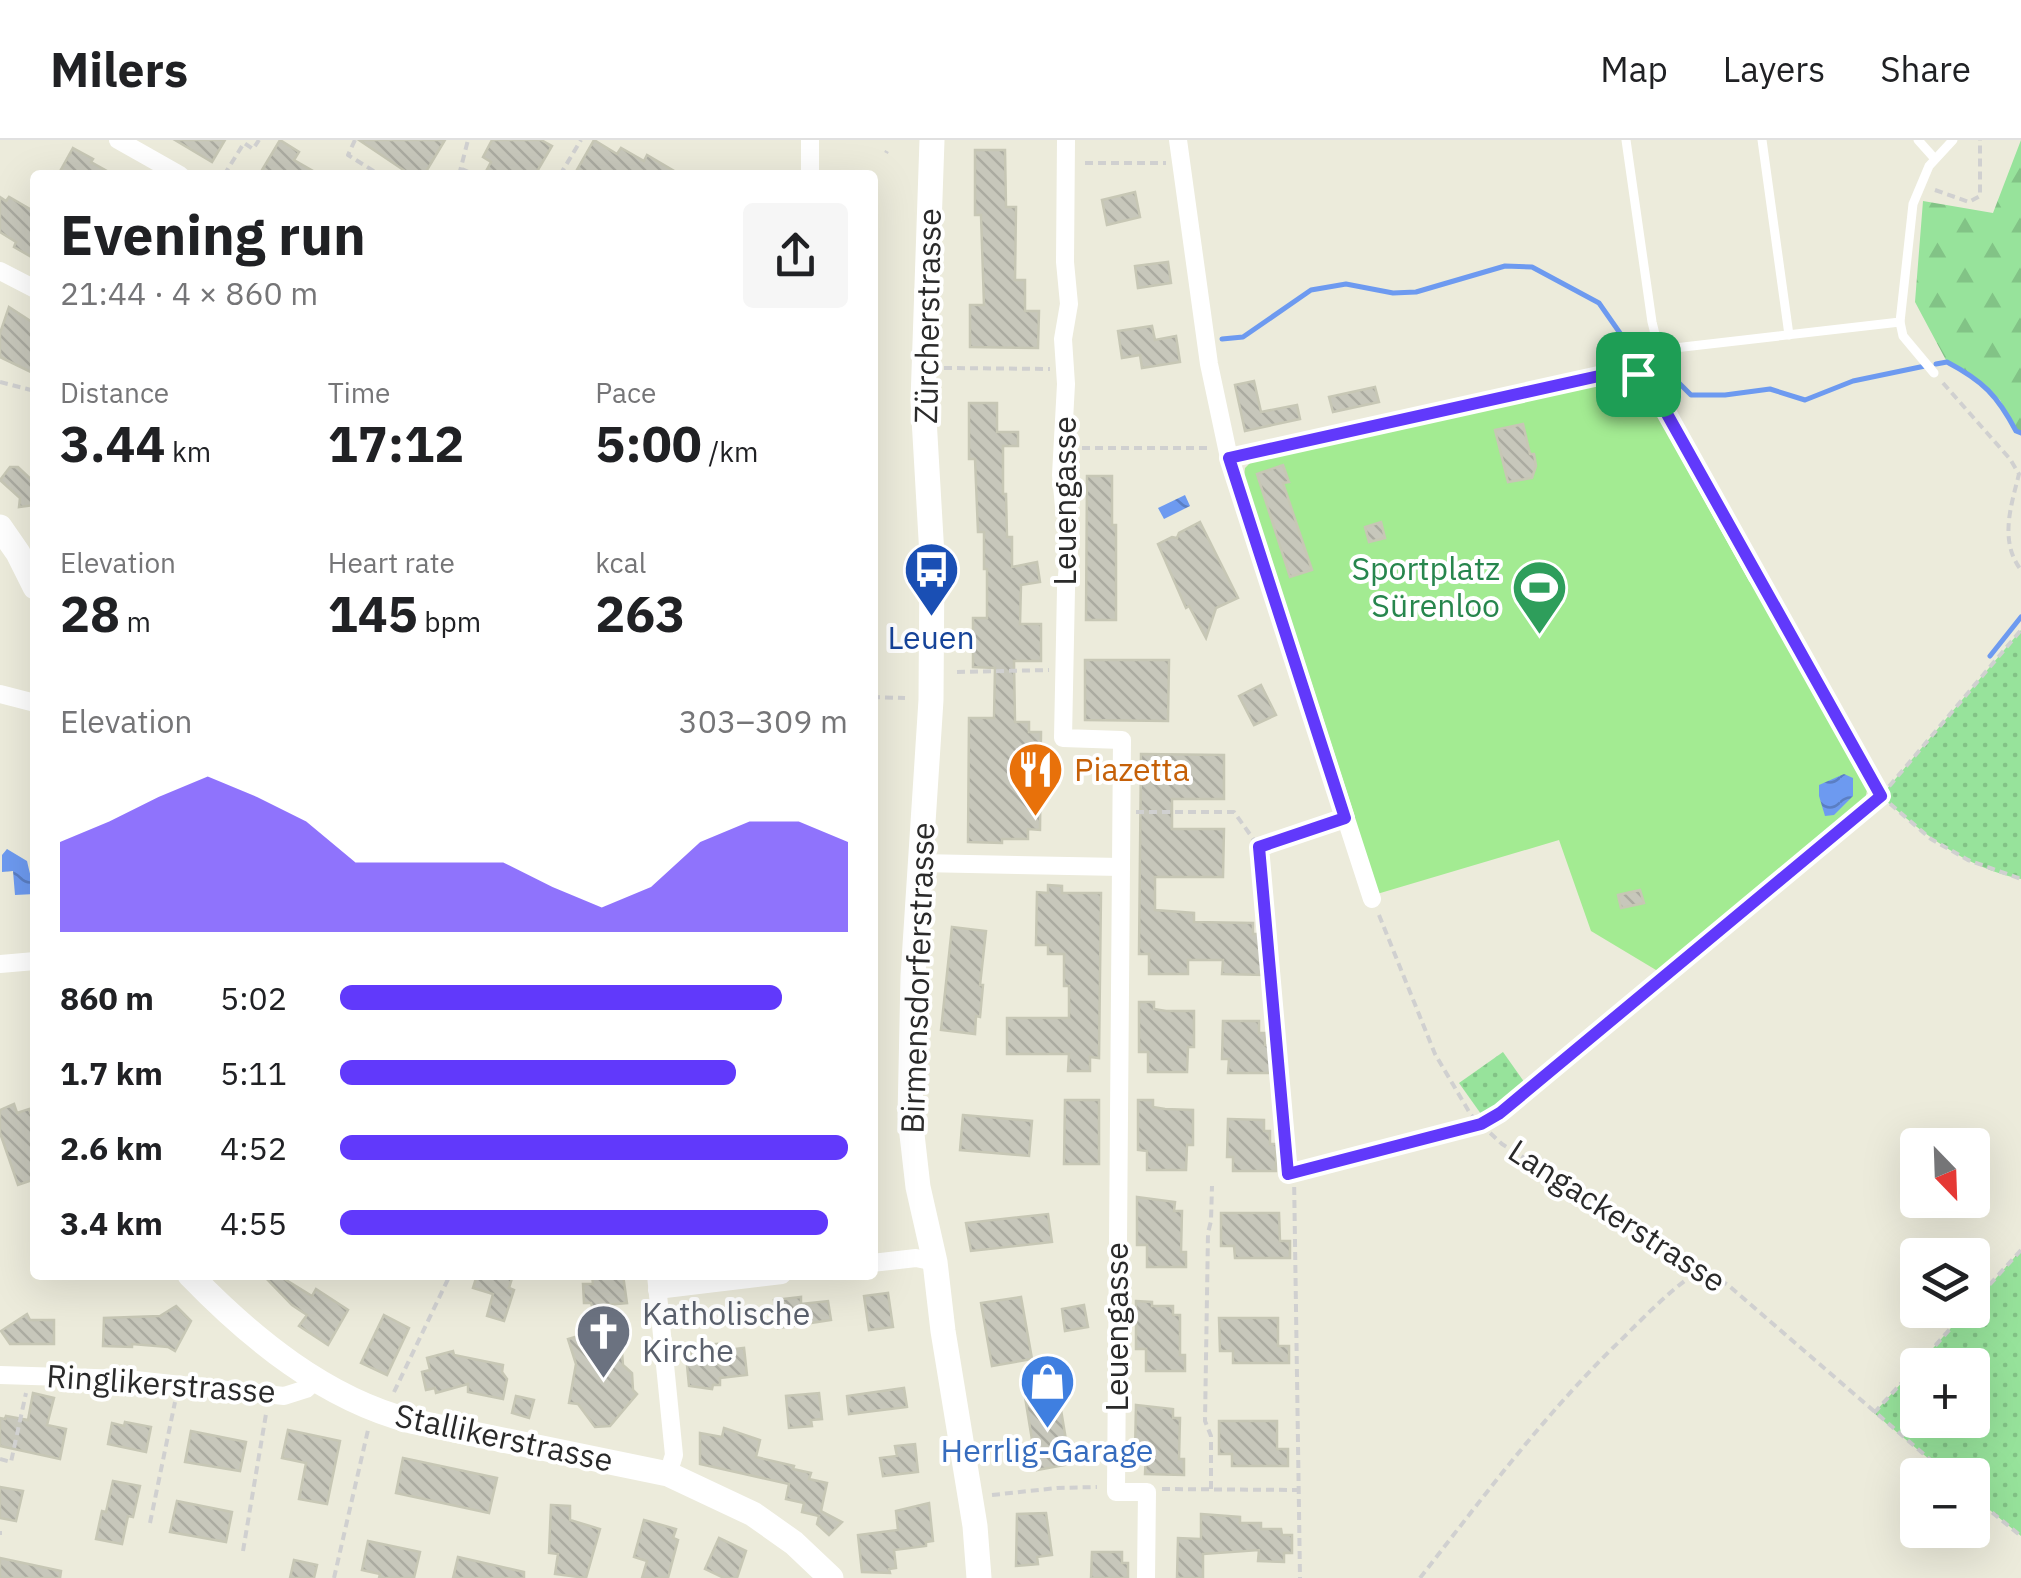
<!DOCTYPE html>
<html lang="en">
<head>
<meta charset="utf-8">
<style>
	:root { --surface:#fff; --page:#f6f6f6; --text:#202124; --muted:#757577; --line:#e0e0e0; --accent:#6139fb }
	body { margin:0; font-family:"IBM Plex Sans",sans-serif; background:var(--page); color:var(--text); height:100vh; display:flex; flex-direction:column; font-size:38px; white-space:nowrap }
	* { box-sizing:border-box; margin:0 }
	p { font-size:32px; color:var(--muted) }
	.icon { flex:none; width:55px; height:55px; fill:none; stroke:currentColor; stroke-width:2; stroke-linecap:round; stroke-linejoin:round }
	.map { position:relative; flex:1; overflow:hidden }
	.drawer { position:absolute; left:30px; top:30px; width:848px; height:1110px; display:flex; flex-direction:column; background:var(--surface); border-radius:10px; box-shadow:0 10px 40px #0002 }
	.drawer>* { flex:none }
	.needle { width:65px; rotate:157deg }
	.controls { position:absolute; left:1900px; top:988px; display:grid; gap:20px }
	.controls a { display:grid; place-items:center; width:90px; height:90px; border-radius:10px; background:var(--surface); box-shadow:0 10px 40px #0002; font-size:50px }
	.pin { position:absolute; display:grid; place-items:center; width:85px; height:85px; color:#fff; margin:-42px; border-radius:20px; box-shadow:0 5px 15px #0006 }
	.round { display:grid; place-items:center; flex:none; width:105px; height:105px; border-radius:10px; background:var(--page) }
	.head { display:flex; align-items:center; justify-content:space-between; height:170px; padding:0 30px }
	h1 { font-size:55px; font-weight:700; line-height:75px }
	.stats { display:grid; grid-template-columns:repeat(3,1fr); gap:15px; height:170px; padding:10px 30px }
	.stats div { display:grid; align-content:center }
	.stats b { font-size:50px; font-weight:700 }
	.stats small { font-size:28px; font-weight:400 }
	.stats p { font-size:28px }
	.chart { height:280px; padding:20px 30px }
	.chart p { display:flex; justify-content:space-between }
	.chart svg { width:100%; height:180px; margin-top:10px; fill:var(--accent); opacity:.7 }
	ul { padding:0 30px; list-style:none; font-size:32px }
	li { display:grid; grid-template-columns:160px 120px 1fr; align-items:center; height:75px }
	li i { height:25px; border-radius:12px; background:var(--accent) }
	header { display:flex; align-items:center; gap:60px; box-sizing:border-box; height:140px; padding:0 50px; background:var(--surface); border-bottom:2px solid var(--line) }
	header strong { font-size:48px }
	nav { display:flex; gap:55px; margin-inline-start:auto; font-size:35px }
	.map>svg:first-child { display:block }
	.grass { fill:url(#grass-dots) }
	.forest { fill:url(#forest-firs) }
	.pitch { fill:#a3eb92 }
	.water { fill:url(#water-waves) }
	.lines { fill:none; stroke-linecap:round; stroke-linejoin:round }
	.stream { stroke:#6d9af0; stroke-width:5 }
	.building { fill:url(#building-back-hatch); stroke:#c7c7b5; stroke-width:2.5 }
	.path { stroke:#d0d0d0; stroke-width:4; stroke-dasharray:8 5; stroke-linecap:butt }
	.lane { stroke:#fff; stroke-width:9 }
	.street { stroke:#fff; stroke-width:18 }
	.secondary { stroke:#fff; stroke-width:25 }
	.route-casing { stroke:#fff; stroke-width:20 }
	.route { stroke:#6139fb; stroke-width:12 }
	.labels { text-anchor:middle; stroke-width:8; stroke-linejoin:round; paint-order:stroke }
	.street-label { font-size:32px; fill:#2a2a2a; stroke:#fff }
	.leisure-label { font-size:32px; fill:#27864d; stroke:#fff; text-anchor:end }
	.transit-label { font-size:32px; fill:#164399; stroke:#fff }
	.food-label { font-size:32px; fill:#c56008; stroke:#fff; text-anchor:start }
	.worship-label { font-size:32px; fill:#5b616d; stroke:#fff; text-anchor:start }
	.shop-label { font-size:32px; fill:#366cbe; stroke:#fff }
</style>
</head>
<body>
<header>
<strong>Milers</strong>
<nav><a>Map</a><a>Layers</a><a>Share</a></nav>
</header>
<div class="map">
<svg width="2021" height="1438" viewBox="0 0 2021 1438">
	<defs>
		<pattern id="grass-dots" width="8" height="8" patternUnits="userSpaceOnUse" patternTransform="scale(2.5)"><rect width="8" height="8" fill="#97e39b"/><path d="M2 2h.1M6 6h.1" fill="none" stroke="#82c386" stroke-width="1.8" stroke-linecap="round"/></pattern>
		<pattern id="forest-firs" width="22" height="20" patternUnits="userSpaceOnUse" patternTransform="scale(2.5)"><rect width="22" height="20" fill="#97e39b"/><path d="M5 1l3.5 6h-7zM16 11l3.5 6h-7z" fill="#82c386"/></pattern>
		<pattern id="water-waves" width="16" height="10" patternUnits="userSpaceOnUse" patternTransform="scale(2.5)"><rect width="16" height="10" fill="#6d9af0"/><path d="M0 5q4-4 8 0t8 0" fill="none" stroke="#5a7ec3"/></pattern>
		<pattern id="building-back-hatch" width="6" height="6" patternUnits="userSpaceOnUse" patternTransform="scale(2.5)"><rect width="6" height="6" fill="#c7c7bb"/><path d="M-1 5l2 2M0 0l6 6M5-1l2 2" fill="none" stroke="#ababa1"/></pattern>
	</defs>
	<rect width="100%" height="100%" fill="#ecebdb"/>
	<g class="grass">
		<path d="M2021,490V739C1966,728 1921,693 1881,656Z"/>
		<path d="M1503,912L1527,946L1493,973L1481,974L1459,943Z"/>
		<path d="M2021,1110V1396L1973,1356L1972,1335H1948L1874,1273L1918,1225V1280H1972V1225H1918L1967,1170H1972L1973,1164Z"/>
	</g>
	<path class="forest" d="M2021,0V293L2016,291L2000,260L1969,234L1947,222L1915,162L1923,61L1993,73Z"/>
	<path class="pitch" d="M1628,236L1644,243L1868,645L1864,665L1661,833L1591,791L1559,700L1377,754L1244,338L1245,328L1252,321Z"/>
	<g class="water">
		<path d="M1185,355L1190,366L1164,379L1158,368Z"/>
		<path d="M1844,634L1853,638V656L1834,675L1825,676L1819,656V645Z"/>
		<path d="M7,709L27,721L31,738L35,741V754L15,755L13,731L2,732V715Z"/>
	</g>
	<g class="lines">
		<g class="stream">
			<path d="M1222,199L1243,197L1311,150L1346,144L1393,153L1416,152L1505,126L1532,127L1599,163L1629,206L1651,215L1691,255H1725L1770,249L1805,260L1853,241L1925,226"/>
			<path d="M1936,224L1947,222C1983,241 1997,255 2016,291L2021,293"/>
			<path d="M1990,516L2021,477"/>
		</g>
	</g>
	<g class="building">
		<path d="M175,0H225L212,22Z"/>
		<path d="M280,0L299,12L294,20L320,35H259Z"/>
		<path d="M359,0H445L424,35H411Z"/>
		<path d="M492,0H541L552,6L535,35H484L491,22L483,17Z"/>
		<path d="M594,0L617,14L621,8L644,21L647,15L681,35H574Z"/>
		<path d="M73,8L93,19L91,22L114,35H58Z"/>
		<path d="M975,10H1005L1006,67H1016L1015,140H1025V171H1039L1038,208L970,207V165H984L981,75H975Z"/>
		<path d="M1135,52L1140,77L1107,85L1102,60Z"/>
		<path d="M0,57L6,61L9,57L35,72V119L14,107L16,102L0,92Z"/>
		<path d="M1168,122L1171,143L1138,148L1135,126Z"/>
		<path d="M9,167L35,184V224L31,232L0,217V193Z"/>
		<path d="M1152,186L1155,200L1176,196L1180,222L1142,228L1140,215L1122,218L1118,191Z"/>
		<path d="M1254,241L1261,272L1297,265L1300,279L1245,291L1235,245Z"/>
		<path d="M1375,247L1379,262L1333,272L1329,257Z"/>
		<path d="M969,263H997V292H1018V306H1003V354H1006L1007,397H1012V427L1037,422L1040,442L1021,445L1020,484H1041V521H1014L1015,582H1029V592H1041L1040,690L1028,689V699H1002V703L968,702L969,578H994L995,528L973,527V478H987V429H984V392H978L975,319H969Z"/>
		<path d="M1523,284L1530,314H1534L1536,326L1532,338L1508,342L1495,290Z"/>
		<path d="M1283,325L1289,342L1283,343L1312,430L1290,437L1257,334Z"/>
		<path d="M10,327H18L35,343V365L19,367L20,358L0,340Z"/>
		<path d="M1087,336H1112V385H1116V480H1086Z"/>
		<path d="M1200,382L1238,458L1216,468L1206,498L1189,466L1186,468L1158,404L1172,397L1177,398L1179,393Z"/>
		<path d="M1381,382L1385,398L1369,402L1365,387Z"/>
		<path d="M1085,520H1169L1168,581L1085,580Z"/>
		<path d="M1261,545L1276,575L1254,585L1239,556Z"/>
		<path d="M1141,614L1224,615V659H1172V689H1224L1223,737H1155V770L1194,773V782L1253,783V794H1259V807H1265V835L1222,834L1223,820H1188V834H1149V814H1139Z"/>
		<path d="M1048,745L1062,746V753H1101L1099,918L1090,917V931H1068L1069,914H1007V878H1069V846H1064V814H1048V805H1036L1037,752L1048,753Z"/>
		<path d="M1640,750L1644,763L1621,768L1618,755Z"/>
		<path d="M952,787L986,791L980,845H983L980,877L976,876L975,894L941,890Z"/>
		<path d="M1139,862H1154V869L1166,871H1194V907H1188L1187,932H1148V912H1139Z"/>
		<path d="M1223,881H1259V893H1265V905L1271,906V933H1228L1229,919H1222Z"/>
		<path d="M1065,960H1099V1024H1064Z"/>
		<path d="M1138,960H1153V967L1165,969L1193,970V1005H1187L1186,1030H1147V1011L1138,1010Z"/>
		<path d="M14,964L17,973L29,969L35,985V1039L18,1045L0,993V970Z"/>
		<path d="M963,975L1032,981L1029,1016L960,1010Z"/>
		<path d="M1228,979L1264,980V991H1270V1004H1276V1031H1233V1017H1227Z"/>
		<path d="M1137,1057L1175,1062L1174,1071H1182L1181,1112H1186V1127H1147V1105H1137Z"/>
		<path d="M1221,1073H1279L1280,1101H1290V1118H1235L1234,1106H1221Z"/>
		<path d="M1048,1074L1052,1102L971,1111L966,1083Z"/>
		<path d="M263,1135H278L312,1156L316,1149L348,1170L328,1205L299,1186L307,1175L292,1165Z"/>
		<path d="M477,1135H513L509,1148L514,1150L504,1181L487,1176L493,1154L473,1148Z"/>
		<path d="M592,1135H623L627,1163L605,1165V1197L622,1212L623,1225L632,1233L633,1250L637,1254L610,1286L595,1287L578,1264L569,1263L576,1224L568,1199L578,1196L604,1207L591,1163H584L583,1144H593Z"/>
		<path d="M888,1153L893,1187L869,1190L864,1156Z"/>
		<path d="M801,1157V1164L828,1161L831,1180L778,1188L774,1160Z"/>
		<path d="M1021,1157L1032,1219L992,1226L981,1163Z"/>
		<path d="M1136,1161L1152,1162V1166H1173V1175H1180V1215H1185V1231H1146V1209H1136Z"/>
		<path d="M1084,1165L1088,1187L1065,1191L1062,1169Z"/>
		<path d="M176,1166L191,1181L175,1211L168,1207L132,1204V1207L103,1206L104,1178L160,1176Z"/>
		<path d="M27,1174L30,1180H54V1204H10L1,1191Z"/>
		<path d="M384,1175L409,1188L387,1235L361,1223Z"/>
		<path d="M1219,1178H1278V1206H1289V1223H1233V1211H1220Z"/>
		<path d="M717,1204L718,1211L744,1208L747,1235L720,1238V1245H713L712,1249L689,1246L687,1225L693,1224L691,1207Z"/>
		<path d="M453,1211L454,1215L503,1225L502,1232L507,1239L503,1259L468,1252V1244L436,1253L435,1248L426,1250L422,1232L430,1230L427,1218Z"/>
		<path d="M904,1248L907,1267L849,1274L847,1256Z"/>
		<path d="M1058,1252L1070,1324L1037,1330L1025,1257Z"/>
		<path d="M33,1253L54,1258L47,1285L66,1289L60,1319L0,1306V1278L5,1279L6,1276L28,1280Z"/>
		<path d="M819,1253L822,1279L811,1280L812,1286L789,1288L786,1256Z"/>
		<path d="M516,1256L534,1260L529,1278L512,1273Z"/>
		<path d="M1136,1265L1173,1269V1278H1180L1179,1319H1184V1335L1145,1334L1146,1313H1135Z"/>
		<path d="M1219,1281H1277V1309H1288V1326H1232V1314H1219Z"/>
		<path d="M125,1282L151,1287L146,1312L108,1304L112,1283L124,1286Z"/>
		<path d="M724,1288L760,1300L756,1317L794,1326L793,1329L811,1333L809,1339L827,1343L821,1371L842,1382L829,1395L817,1384L819,1376L802,1372L804,1363L786,1359L789,1344L700,1324V1293L722,1297Z"/>
		<path d="M288,1290L340,1301L327,1364L299,1359L306,1323L282,1318Z"/>
		<path d="M191,1291L246,1302L240,1331L185,1322Z"/>
		<path d="M915,1304L918,1332L883,1336L880,1318L897,1316L895,1306Z"/>
		<path d="M403,1318L497,1338L489,1373L396,1353Z"/>
		<path d="M113,1341L140,1346L133,1377L128,1376L122,1404L96,1399L102,1371L106,1372Z"/>
		<path d="M0,1347L23,1351L16,1381L0,1378Z"/>
		<path d="M177,1361L232,1372L226,1402L170,1392Z"/>
		<path d="M929,1363L933,1401L926,1402V1406L894,1410L896,1428L889,1429L890,1433L862,1432L858,1395L898,1390L896,1371Z"/>
		<path d="M551,1365L570,1366V1380L600,1389L586,1438L555,1434L558,1414L549,1413Z"/>
		<path d="M1046,1373L1052,1415L1037,1417L1038,1424L1016,1426L1017,1374Z"/>
		<path d="M1201,1374L1240,1377V1383H1261V1389H1281L1282,1395H1292V1413H1284V1422L1258,1421L1259,1410L1203,1414V1438H1177L1178,1398L1201,1399Z"/>
		<path d="M644,1380L676,1389L673,1398L678,1400L668,1438H642L647,1421L634,1417Z"/>
		<path d="M719,1398L746,1411L737,1438H724L705,1429Z"/>
		<path d="M368,1401L420,1412L414,1438H379L380,1434L362,1430Z"/>
		<path d="M1092,1412H1122V1423H1128V1438H1091Z"/>
		<path d="M458,1417L524,1432V1438H453Z"/>
		<path d="M0,1418L61,1431L60,1438H0Z"/>
		<path d="M294,1420L317,1425L314,1438H290Z"/>
	</g>
	<g class="lines">
		<g class="path">
			<path d="M355,0L348,15L380,35"/>
			<path d="M886,13L887,11"/>
			<path d="M1085,23H1166"/>
			<path d="M462,29L475,35"/>
			<path d="M224,35L244,3L253,9L259,0"/>
			<path d="M459,35L468,0"/>
			<path d="M560,35L581,0"/>
			<path d="M1935,50L1969,62L1980,56V0"/>
			<path d="M944,228L1050,229"/>
			<path d="M0,242L35,251"/>
			<path d="M1943,243L2010,319L2019,334C2011,366 1999,401 2021,430"/>
			<path d="M1082,308H1207"/>
			<path d="M1766,451L1881,656L1931,699L1968,720L2021,739"/>
			<path d="M957,532L1049,530"/>
			<path d="M872,557L905,558"/>
			<path d="M1136,672H1234L1259,707"/>
			<path d="M1328,684L1259,707L1288,1034L1481,985L1500,973L1881,656L2021,490"/>
			<path d="M1379,775L1435,914L1471,975L1502,1004L1728,1145L1948,1335"/>
			<path d="M1294,1034L1300,1438"/>
			<path d="M1972,1164L2021,1110"/>
			<path d="M1918,1225L1967,1170"/>
			<path d="M394,1252L450,1135"/>
			<path d="M1874,1273L1918,1225"/>
			<path d="M0,1319L11,1322L26,1253"/>
			<path d="M1162,1349L1297,1350"/>
			<path d="M1211,1349V1296L1205,1281L1208,1093L1211,1081L1212,1046"/>
			<path d="M992,1355L1057,1348L1097,1347"/>
			<path d="M1972,1356L2021,1396"/>
			<path d="M150,1383L175,1262"/>
			<path d="M0,1391V1395"/>
			<path d="M243,1411L266,1274"/>
			<path d="M334,1438L368,1290"/>
			<path d="M1420,1438C1484,1356 1547,1271 1623,1198C1648,1173 1673,1147 1703,1128"/>
		</g>
		<g class="lane">
			<path d="M1626,0L1652,182L1656,198L1666,209L1900,182"/>
			<path d="M1762,0L1789,195"/>
			<path d="M1918,0L1935,19"/>
			<path d="M1934,233L1903,196L1900,182L1913,64L1929,26L1953,0"/>
		</g>
		<g class="street">
			<path d="M118,0L180,35"/>
			<path d="M810,0V35"/>
			<path d="M1066,0L1065,122L1069,164L1063,199L1066,244L1061,335L1064,367L1071,385L1066,449L1063,598L1122,600L1116,1352H1147L1146,1438"/>
			<path d="M1178,0L1209,224L1229,318L1372,759"/>
			<path d="M0,131L35,149"/>
			<path d="M1229,318L1626,230L1648,240L1757,437"/>
			<path d="M0,554L35,563"/>
			<path d="M920,723L1121,727"/>
			<path d="M0,824L35,821"/>
			<path d="M872,1123L916,1118L935,1122"/>
			<path d="M656,1135L674,1315L668,1334"/>
			<path d="M657,1150L782,1135"/>
			<path d="M0,1235L126,1239L284,1256L306,1249L317,1239"/>
		</g>
		<g class="secondary">
			<path d="M932,0L923,261L932,416L931,560L913,836L910,977L918,1047L935,1122L943,1191L975,1386L979,1438"/>
			<path d="M0,387L18,413L35,447"/>
			<path d="M190,1135C251,1198 325,1259 411,1281L668,1334L753,1374L794,1403L831,1438"/>
		</g>
	</g>
	<g class="lines">
		<defs>
			<path id="route" d="M1626,230L1648,240L1881,656L1500,973L1481,984L1288,1034L1259,707L1345,678L1229,318Z"/>
		</defs>
		<use href="#route" class="route-casing"/>
		<use href="#route" class="route"/>
	</g>
	<defs>
		<symbol id="bus-pin" viewBox="-11 -11 22 30"><path d="M0 17L-7.5 6A9.5 9.5 0 1 1 7.5 6Z" fill="#1a4fb4" stroke="#fff"/><path d="M-5-6H5V4H4V6H2V4H-2V6H-4V4H-5ZM-3.5-4V0h7V-4ZM-3.5 1.2v1.5H-2V1.2ZM2 1.2v1.5H3.5V1.2Z" fill="#fff"/></symbol>
		<symbol id="stadium-pin" viewBox="-11 -11 22 30"><path d="M0 17L-7.5 6A9.5 9.5 0 1 1 7.5 6Z" fill="#2e9e5b" stroke="#fff"/><path d="M0-5a6.5 5 0 1 0 0 10a6.5 5 0 1 0 0-10ZM-3.5-1.8h7v3.6h-7Z" fill="#fff"/></symbol>
		<symbol id="restaurant-pin" viewBox="-11 -11 22 30"><path d="M0 17L-7.5 6A9.5 9.5 0 1 1 7.5 6Z" fill="#e8710a" stroke="#fff"/><path d="M-5-6h1v4h1v-4h1v4h1v-4h1v5L-1.5 .5V6h-2V.5L-5-1ZM5-6V6H3V1.5H1.5Q1.5-4 5-6Z" fill="#fff"/></symbol>
		<symbol id="church-pin" viewBox="-11 -11 22 30"><path d="M0 17L-7.5 6A9.5 9.5 0 1 1 7.5 6Z" fill="#6b7280" stroke="#fff"/><path d="M-1.2-6h2.4v3.5h3.3v2.4h-3.3V6h-2.4V-.1h-3.3v-2.4h3.3Z" fill="#fff"/></symbol>
		<symbol id="shop-pin" viewBox="-11 -11 22 30"><path d="M0 17L-7.5 6A9.5 9.5 0 1 1 7.5 6Z" fill="#3f7fe0" stroke="#fff"/><path d="M-5-2.5h2.3a2.7 3.5 0 0 1 5.4 0H5L5.5 6h-11ZM-1.5-2.5h3a1.5 2.3 0 0 0-3 0Z" fill="#fff"/></symbol>
	</defs>
	<g fill-rule="evenodd">
		<use href="#bus-pin" x="900" y="398" width="63" height="86"/>
		<use href="#stadium-pin" x="1508" y="416" width="63" height="86"/>
		<use href="#restaurant-pin" x="1004" y="598" width="63" height="86"/>
		<use href="#church-pin" x="572" y="1160" width="63" height="86"/>
		<use href="#shop-pin" x="1016" y="1210" width="63" height="86"/>
	</g>
	<g class="labels">
		<g class="street-label">
			<text transform="translate(928 176) rotate(-89)" y="11">Zürcherstrasse</text>
			<text transform="translate(1065 361) rotate(-90)" y="11">Leuengasse</text>
			<text transform="translate(918 838) rotate(-88)" y="11">Birmensdorferstrasse</text>
			<text transform="translate(1617 1076) rotate(33)" y="11">Langackerstrasse</text>
			<text transform="translate(1117 1187) rotate(-90)" y="11">Leuengasse</text>
			<text transform="translate(161 1244) rotate(4)" y="11">Ringlikerstrasse</text>
			<text transform="translate(504 1298) rotate(12)" y="11">Stallikerstrasse</text>
		</g>
		<g class="leisure-label">
			<text x="1500" y="440">Sportplatz<tspan x="1500" dy="37">Sürenloo</tspan></text>
		</g>
		<g class="transit-label">
			<text x="931" y="509">Leuen</text>
		</g>
		<g class="food-label">
			<text x="1074" y="641">Piazetta</text>
		</g>
		<g class="worship-label">
			<text x="642" y="1185">Katholische<tspan x="642" dy="37">Kirche</tspan></text>
		</g>
		<g class="shop-label">
			<text x="1047" y="1322">Herrlig-Garage</text>
		</g>
	</g>
</svg>
<div class="controls">
<a><svg class="needle" viewBox="-14 -14 28 28"><path d="M0-13l5 13h-10z" fill="#e53935"/><path d="M0 13l5-13h-10z" fill="#757577"/></svg></a>
<a><svg class="icon" aria-label="layers" viewBox="0 0 24 24"><path d="M12 4l9 5-9 5-9-5zM3 14l9 5 9-5"/></svg></a>
<a>+</a>
<a>−</a>
</div>
<div class="pin" style="left:1638px;top:234px;background:#1e9e55"><svg class="icon" aria-label="arrive" viewBox="0 0 24 24"><path d="M6 21V4h12l-3 4 3 4H6"/></svg></div>
<section class="drawer">
<div class="head"><div><h1>Evening run</h1><p>21:44 · 4 × 860 m</p></div><a class="round"><svg class="icon" aria-label="share" viewBox="0 0 24 24"><path d="M12 15V3M7 8l5-5 5 5M5 13v7h14v-7"/></svg></a></div>
<div class="stats">
<div><p>Distance</p><b>3.44<small> km</small></b></div>
<div><p>Time</p><b>17:12</b></div>
<div><p>Pace</p><b>5:00<small> /km</small></b></div>
</div>
<div class="stats">
<div><p>Elevation</p><b>28<small> m</small></b></div>
<div><p>Heart rate</p><b>145<small> bpm</small></b></div>
<div><p>kcal</p><b>263</b></div>
</div>
<div class="chart"><p><span>Elevation</span>303–309 m</p>
<svg viewBox="0 0 160 44" preserveAspectRatio="none"><path d="M0 44V22L10 17L20 11L30 6L40 11L50 17L60 27L70 27L80 27L90 27L100 33L110 38L120 33L130 22L140 17L150 17L160 22V44z"/></svg>
</div>
<ul>
<li><b>860 m</b>5:02<i style="width:87%"></i></li>
<li><b>1.7 km</b>5:11<i style="width:78%"></i></li>
<li><b>2.6 km</b>4:52<i style="width:100%"></i></li>
<li><b>3.4 km</b>4:55<i style="width:96%"></i></li>
</ul>
</section>
</div>
</body>
</html>
